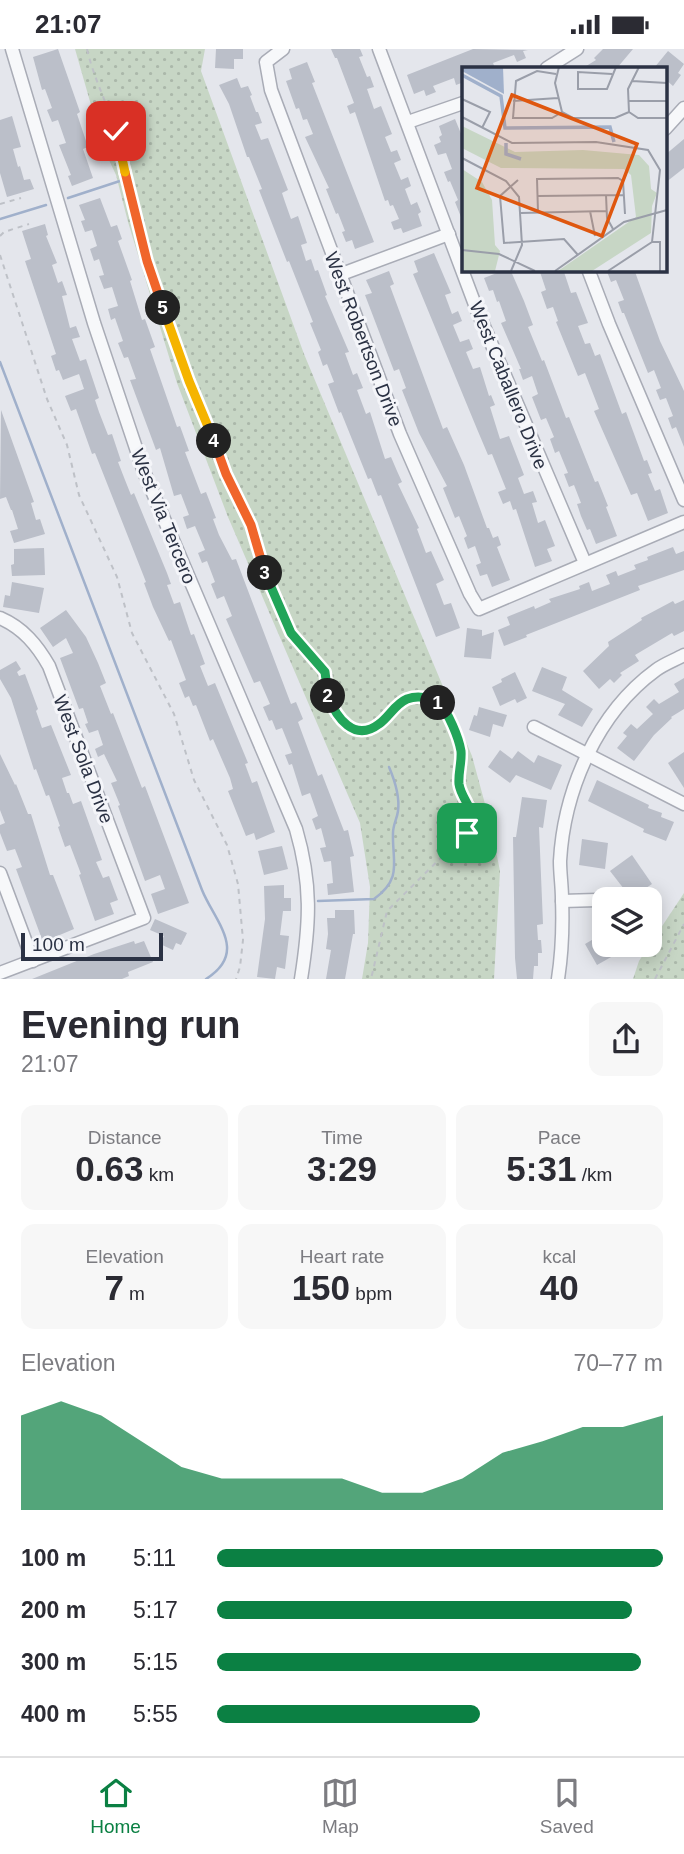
<!DOCTYPE html>
<html lang="en">
<head>
<meta charset="utf-8">
<style>
	:root { --surface:#fff; --page:#f7f7f7; --text:#2b2b33; --muted:#7c7c81; --line:#e1e1e2; --accent:#0b8043 }
	body { margin:0; font-family:Arial,sans-serif; background:var(--page); color:var(--text); height:100vh; display:flex; flex-direction:column; font-size:26px; white-space:nowrap }
	* { box-sizing:border-box; margin:0 }
	p { font-size:23px; color:var(--muted) }
	.icon { flex:none; width:38px; height:38px; fill:none; stroke:currentColor; stroke-width:2; stroke-linecap:round; stroke-linejoin:round }
	.map { position:relative; height:930px; overflow:hidden }
	.side { display:flex; flex-direction:column; background:var(--surface); flex:1 }
	.side>* { flex:none }
	.fabs { position:absolute; left:592px; top:838px; display:grid; gap:14px }
	.fabs a { display:grid; place-items:center; width:70px; height:70px; border-radius:14px; background:var(--surface); box-shadow:0 4px 18px #0003; font-size:35px }
	.scale { position:absolute; left:21px; bottom:18px; width:142px; box-sizing:border-box; padding-left:7px; border:4px solid #2b3244; border-top:0; font-size:19px; line-height:24px; white-space:nowrap; color:#2b3244; -webkit-text-stroke:5px #f4f5f9; paint-order:stroke }
	.pin { position:absolute; display:grid; place-items:center; width:60px; height:60px; color:#fff; margin:-30px; border-radius:14px; box-shadow:0 4px 10px #0006 }
	.km { position:absolute; width:35px; height:35px; margin:-18px; border-radius:50%; background:#222; color:#fff; font-size:19px; line-height:35px; text-align:center }
	.round { display:grid; place-items:center; flex:none; width:74px; height:74px; border-radius:14px; background:var(--page) }
	.headline { display:flex; align-items:center; justify-content:space-between; height:119px; padding:0 21px }
	h1 { font-size:38px; font-weight:700; line-height:52px }
	.metrics { display:grid; grid-template-columns:repeat(3,1fr); gap:10px; height:119px; padding:7px 21px }
	.metrics div { display:grid; align-content:center; border-radius:14px; background:var(--page); text-align:center }
	.metrics b { font-size:35px; font-weight:700 }
	.metrics small { font-size:19px; font-weight:400 }
	.metrics p { font-size:19px }
	.chart { height:196px; padding:14px 21px }
	.chart p { display:flex; justify-content:space-between }
	.chart svg { width:100%; height:126px; margin-top:7px; fill:var(--accent); opacity:.7 }
	ul { padding:0 21px; list-style:none; font-size:23px }
	li { display:grid; grid-template-columns:112px 84px 1fr; align-items:center; height:52px }
	li i { height:18px; border-radius:9px; background:var(--accent) }
	.status { display:flex; justify-content:space-between; align-items:center; height:49px; padding:0 35px; background:var(--surface); direction:ltr }
	.status svg { height:19px; fill:currentColor }
	.tabs { display:flex; justify-content:space-around; align-items:center; height:98px; border-top:2px solid var(--line); background:var(--surface); font-size:19px; color:var(--muted) }
	.tabs a { display:grid; justify-items:center; gap:4px }
	.tabs .on { color:var(--accent) }
	.map>svg:first-child { display:block }
	.grass { fill:url(#grass-dots) }
	.lines { fill:none; stroke-linecap:round; stroke-linejoin:round }
	.stream { stroke:#a0b0cb; stroke-width:2.5 }
	.building { fill:#bbbfc9 }
	.minor-casing { stroke:#a9acb6; stroke-width:15 }
	.path { stroke:#bec1c7; stroke-width:2; stroke-dasharray:5 5; stroke-linecap:butt }
	.minor { stroke:#f7f8fa; stroke-width:12 }
	.split-1-casing { stroke:#fff; stroke-width:14 }
	.split-2-casing { stroke:#fff; stroke-width:14 }
	.split-3-casing { stroke:#fff; stroke-width:14 }
	.split-4-casing { stroke:#fff; stroke-width:14 }
	.split-5-casing { stroke:#fff; stroke-width:14 }
	.split-6-casing { stroke:#fff; stroke-width:14 }
	.split-7-casing { stroke:#fff; stroke-width:14 }
	.split-1 { stroke:#22a559; stroke-width:9 }
	.split-2 { stroke:#22a559; stroke-width:9 }
	.split-3 { stroke:#22a559; stroke-width:9 }
	.split-4 { stroke:#f0652b; stroke-width:9 }
	.split-5 { stroke:#f5b400; stroke-width:9 }
	.split-6 { stroke:#f0652b; stroke-width:9 }
	.split-7 { stroke:#f5b400; stroke-width:9 }
	.labels { text-anchor:middle; stroke-width:6; stroke-linejoin:round; paint-order:stroke }
	.street-label { font-size:19px; fill:#2b3244; stroke:#f4f5f9 }
	.inset-river { fill:none; stroke:#a0b0cb; stroke-width:3.5 }
	.inset-road { fill:none; stroke:#9a9ea9; stroke-width:2 }
	.view { fill:#df570f; fill-opacity:0.15; stroke:#df570f; stroke-width:3.5 }
	.inset-edge { fill:none; stroke:#2b3244; stroke-width:3.5 }
</style>
</head>
<body>
<div class="status"><b>21:07</b><svg viewBox="0 0 49 12"><path d="M0 12V9h3v3zM5 12V6h3v6zM10 12V3h3v9zM15 12V0h3v12zM26 1h20v11H26zM47 4h2v5h-2z"/></svg></div>
<div class="map">
<svg width="684" height="930" viewBox="0 0 684 930">
	<defs>
		<pattern id="grass-dots" width="8" height="8" patternUnits="userSpaceOnUse" patternTransform="scale(1.75)"><rect width="8" height="8" fill="#c7d6c5"/><path d="M2 2h.1M6 6h.1" fill="none" stroke="#abb8aa" stroke-width="1.8" stroke-linecap="round"/></pattern>
	</defs>
	<rect width="100%" height="100%" fill="#e4e6ec"/>
	<g class="grass">
		<path d="M75,0H205L201,22L304,305L472,707L491,777L500,822L494,930H362L368,894L370,838L360,774L228,468L177,334L128,173L116,126L103,98Z"/>
		<path d="M684,844V930H633L639,912Z"/>
	</g>
	<g class="lines">
		<g class="stream">
			<path d="M68,149L126,130"/>
			<path d="M0,170L46,156"/>
			<path d="M0,313L202,841C215,873 249,903 206,930"/>
			<path d="M318,852L374,850C403,829 392,813 393,784C393,776 397,770 398,762C400,747 395,732 389,718"/>
		</g>
	</g>
	<g class="building">
		<path d="M58,0L80,63L77,65L88,98L83,100L93,129L72,137L68,127L71,126L59,96L66,94L58,71L52,73L47,61L52,59L45,40L42,41L33,8Z"/>
		<path d="M216,0H243V10H234V20L215,19Z"/>
		<path d="M331,0H360L363,7L359,8L367,28L370,27L374,38L367,40L374,60L381,57L392,85L385,88L391,103L397,101L401,111L394,114L401,131L408,128L411,137L405,140L411,156L417,153L421,163L418,165L422,177L403,184L401,179L394,181L391,173L399,170L393,156L390,157L388,151L385,152L355,63L350,65L347,57L354,54L337,9H335Z"/>
		<path d="M473,0L528,1L523,2L526,9L517,13L514,6L493,14L495,19H464V33L456,36L454,29L433,37L436,43L426,47L424,41L414,45L407,26Z"/>
		<path d="M603,0H633L617,19H583L596,11L594,9Z"/>
		<path d="M668,2L684,15L678,24L681,26L673,37L665,30V19H654Z"/>
		<path d="M307,13L315,33L312,34L374,193L355,200L352,191L346,193L342,183L345,182L338,164L336,165L326,140L329,139L305,88L313,85L307,70L303,71L299,59L296,60L286,32L292,30L289,20Z"/>
		<path d="M237,29L241,39L248,37L252,46L250,47L256,63H258L262,74L255,76L261,91L268,89L288,141L282,144L285,153L291,170L298,167L307,194L301,196L306,212L311,210L315,222L318,221L327,246L325,247L349,303L345,304L353,326L357,324L363,339L357,341L366,365L370,363L385,410L391,408L397,422L402,433L398,435L419,479L417,480L426,504L431,502L444,531L436,535L444,556L451,554L460,579L436,588L381,446L378,447L371,429L368,430L341,363L339,364L328,335L334,333L327,315L323,317L318,303L321,301L310,274L313,273L289,212L287,213L259,141L262,140L249,108H247L229,55L219,36Z"/>
		<path d="M12,67L21,98L13,100L18,118L20,117L24,131L30,130L34,140L7,148L0,124V71Z"/>
		<path d="M455,70L464,92L463,173L455,153L458,151L450,132L448,133L444,123L452,120L446,104L438,106L434,96L441,93L439,88L442,86L439,77Z"/>
		<path d="M684,90V119L665,134V106Z"/>
		<path d="M100,149L111,178L117,176L122,190L118,192L132,231L130,232L142,271L145,270L155,298L150,300L177,378L180,377L189,402L185,403L201,445L206,443L216,469L213,470L219,486L232,511L236,510L291,655L296,653L303,670L298,673L318,727L322,725L344,782L348,781L354,807L350,808L354,843L328,846L327,835L333,834L331,812L324,813L320,799L326,798L321,779L316,781L312,770L318,767L310,744L302,747L292,715L289,716L285,706L292,704L282,679L276,681L272,671L269,672L263,658L270,655L260,632L254,634L226,570L232,567L224,547L217,550L211,535L215,533L207,512L202,514L198,504L205,501L195,477L187,480L183,468L189,466L181,445L174,447L160,399L156,401L149,382L130,331L136,330L128,308L124,309L118,294L123,292L115,269L111,271L108,260L118,257L112,238L104,240L99,227L104,226L99,210L94,212L90,200L97,197L92,181L85,183L81,172L85,171L79,156Z"/>
		<path d="M45,175L48,186L46,187L57,214L52,216L58,234L62,232L67,246L62,247L70,279L76,277L80,288L72,290L80,312L86,310L99,349L95,351L99,363L108,386L112,385L121,412L118,413L125,431L131,446L134,444L167,524L171,535L167,536L174,555L180,553L191,586L194,585L205,615L200,617L208,637L215,634L248,714L245,715L252,734L257,732L275,783L256,791L254,784L246,787L228,742L233,740L230,729L213,690L210,692L196,656L193,657L189,647L185,649L179,634L186,631L171,591L169,592L153,558L144,534L146,533L95,404L92,405L76,360L71,362L65,347L84,340L79,325L63,331L59,321L56,322L51,307L56,305L25,212L31,210L22,182Z"/>
		<path d="M434,204L451,244L445,246L452,265L458,262L462,272L453,276L460,293L469,290L473,300L466,303L473,320L480,318L489,347L491,346L495,356L490,358L500,390L509,387L524,426L518,429L524,445L533,442L537,453L532,454L538,474L545,471L555,497L547,500L552,512L535,518L516,460L513,461L510,452L503,455L498,443L506,440L492,405L488,406L477,380L413,225L418,223L414,212Z"/>
		<path d="M507,220H510L524,252L533,276L528,278L542,312L544,311L566,369L569,368L595,433L598,432L608,457L606,458L617,487L596,495L590,480L587,481L581,467L577,455L581,454L574,436L569,438L564,425L568,424L559,402L555,404L550,390L554,388L546,369L541,371L532,348L538,345L532,327L523,331L519,320H521L501,274L506,272L499,252L497,253L493,241L489,242L484,229Z"/>
		<path d="M539,220H563L571,244L576,243L588,274L578,277L585,295L590,294L595,307L600,305L622,365L626,363L644,412L647,411L652,424L648,425L655,442L660,440L668,464L648,472L637,444L631,446L594,362L599,360L585,324L578,327L556,273L558,272L553,258L547,260L541,243L546,241Z"/>
		<path d="M606,220H634L660,292L684,342V398L676,378L672,380L668,369L673,367L666,349L660,351L656,341L661,339L654,321L648,324L624,264H622L618,253L624,251L616,231L611,233Z"/>
		<path d="M389,222L394,235L390,237L443,380L447,378L464,416L487,479H489L493,489L498,487L501,496L497,498L510,531L492,538L487,525L480,527L476,516L481,514L475,497L468,500L464,489L467,487L459,467L455,469L443,439L447,437L419,384L402,341L406,339L399,320L394,322L365,246L372,244L366,231Z"/>
		<path d="M1,361L34,453L31,454L36,471L40,470L45,485L14,494L10,482L18,480L12,461H11L6,448L0,450Z"/>
		<path d="M673,498L676,505L684,502V521L638,537L640,541L526,586L527,588L504,597L498,581L510,576L507,568L534,557L535,560L551,553L549,550L580,540L579,537L589,533L592,542L610,535L606,526L616,522L618,527L636,520L634,516L648,511L647,508Z"/>
		<path d="M44,499L45,526L12,527L11,516L14,515V500Z"/>
		<path d="M12,533L44,539L39,564L3,558L5,546L10,547Z"/>
		<path d="M684,551V582L674,587L672,584L635,606L639,612L620,624L622,626L614,634L610,630L599,640L583,622L609,597L608,593L642,571L641,569L673,552L675,555Z"/>
		<path d="M66,561L86,588L98,614L106,634L100,637L111,665L113,664L142,739L145,737L189,854L158,865L151,845L165,840L160,826L145,832L118,757L120,756L111,734L117,732L104,705L98,708L95,700L103,696L98,681L89,684L85,675L88,674L83,659L79,660L60,609L73,604L66,589L53,598L40,579Z"/>
		<path d="M467,579L482,581V587L494,583L491,610L464,608Z"/>
		<path d="M16,612L21,620L17,623L19,627L25,625L38,660L36,662L42,679L51,676L71,726L62,729L67,744H69L73,755L81,752L102,811L96,813L103,829L109,827L118,851L110,854L114,865L95,872L79,826L81,825L70,796L65,798L58,778L60,777L49,746L46,747L36,720L34,721L11,649L0,630V621Z"/>
		<path d="M542,618L567,628L562,641L593,660L582,678L558,666L565,655L532,642Z"/>
		<path d="M515,623L527,649L517,654L515,650L500,657L492,638L502,633L501,630Z"/>
		<path d="M684,629V660L671,668L672,669L654,686L634,712L617,699L627,687L623,684L631,675L637,680L653,665L646,658L654,650L659,655L679,643L674,635Z"/>
		<path d="M479,658L507,666L503,678L493,675L490,688L469,681L474,666L477,667Z"/>
		<path d="M500,701L512,710L518,702L534,714L538,706L562,716L551,741L516,726L510,734L488,718Z"/>
		<path d="M684,703V739L668,714Z"/>
		<path d="M0,705L15,736L16,735L28,765H31L50,826H53L74,880L43,893L16,820L22,818L15,800L7,802L0,784V776L5,774L0,761Z"/>
		<path d="M597,731L649,756L648,759L662,764L661,768L674,773L666,792L643,783L644,780L588,752Z"/>
		<path d="M522,748L547,751L543,779L539,778L543,875L537,876L538,891H541L542,904H538V917H534L533,930H517L515,909L513,788H516Z"/>
		<path d="M582,790L608,794L605,820L579,816Z"/>
		<path d="M282,797L288,820L264,826L258,802Z"/>
		<path d="M632,806L652,835L631,849L610,822Z"/>
		<path d="M284,836V849H291V862H283L280,886L289,887L285,920L277,918L275,930L257,928L265,870L264,837Z"/>
		<path d="M335,861H354L355,885H353L345,930H326L331,901L326,900L328,885L327,869H335Z"/>
		<path d="M155,870L187,884L181,896L176,894L173,901L160,895L164,887L150,881Z"/>
		<path d="M604,879V896H616L620,903L597,916L585,895L597,888L595,884Z"/>
		<path d="M134,892L135,895L144,892L153,913L128,923L129,927L122,930H32L94,905Z"/>
	</g>
	<g class="lines">
		<defs>
			<g id="minor">
				<path d="M12,0L94,274L144,423L296,780C312,835 310,874 301,930"/>
				<path d="M283,0L266,13L271,41L400,385L470,545L479,560L684,473"/>
				<path d="M379,0L477,261L585,514"/>
				<path d="M547,19L577,0"/>
				<path d="M408,73L463,54"/>
				<path d="M665,80L684,59"/>
				<path d="M588,220L609,275L684,451"/>
				<path d="M339,226L449,185"/>
				<path d="M0,569C23,579 37,596 49,617L144,869L0,924"/>
				<path d="M534,678L684,755"/>
				<path d="M0,824L33,912"/>
				<path d="M562,852L597,851"/>
				<path d="M558,930C562,904 563,876 562,850C562,837 560,825 560,812C564,741 597,664 656,621C664,615 675,611 684,606"/>
			</g>
		</defs>
		<use href="#minor" class="minor-casing"/>
		<g class="path">
			<path d="M87,0C95,35 113,65 121,100C124,110 124,121 126,131C129,158 139,186 148,213C170,285 197,356 227,426C233,441 241,454 248,469C264,506 269,547 290,582C299,597 311,605 322,618C331,628 326,654 341,671C373,707 390,645 421,648C441,649 447,662 452,678C454,687 460,693 461,703C462,713 458,724 459,735C461,751 476,761 471,779L387,862L371,930"/>
			<path d="M0,155L21,149"/>
			<path d="M0,187L4,183L29,175"/>
			<path d="M0,206L47,350L67,396L79,446L117,528L132,584L174,665L194,731L227,796L238,835L243,891L240,918L236,930"/>
			<path d="M655,930L684,875"/>
		</g>
		<use href="#minor" class="minor"/>
	</g>
	<g class="lines">
		<defs>
			<path id="split-1" d="M438,654C448,661 459,690 461,702C462,713 458,724 459,735C461,752 483,767 467,784"/>
			<path id="split-2" d="M328,647C336,668 354,694 379,675C389,668 395,655 407,650C418,646 428,648 438,654"/>
			<path id="split-3" d="M265,524L291,584L325,623L328,647"/>
			<path id="split-4" d="M214,392L226,425L251,476L265,524"/>
			<path id="split-5" d="M163,259L189,332L214,392"/>
			<path id="split-6" d="M125,123L147,212L163,259"/>
			<path id="split-7" d="M116,82L125,123"/>
		</defs>
		<use href="#split-1" class="split-1-casing"/>
		<use href="#split-2" class="split-2-casing"/>
		<use href="#split-3" class="split-3-casing"/>
		<use href="#split-4" class="split-4-casing"/>
		<use href="#split-5" class="split-5-casing"/>
		<use href="#split-6" class="split-6-casing"/>
		<use href="#split-7" class="split-7-casing"/>
		<use href="#split-1" class="split-1"/>
		<use href="#split-2" class="split-2"/>
		<use href="#split-3" class="split-3"/>
		<use href="#split-4" class="split-4"/>
		<use href="#split-5" class="split-5"/>
		<use href="#split-6" class="split-6"/>
		<use href="#split-7" class="split-7"/>
	</g>
	<g class="labels">
		<g class="street-label">
			<text transform="translate(364 290) rotate(69)" y="7">West Robertson Drive</text>
			<text transform="translate(509 336) rotate(68)" y="7">West Caballero Drive</text>
			<text transform="translate(164 467) rotate(68)" y="7">West Via Tercero</text>
			<text transform="translate(84 710) rotate(69)" y="7">West Sola Drive</text>
		</g>
	</g>
	<g transform="translate(462 18)">
		<rect width="205" height="205" fill="#e4e6ec"/>
		<path d="M0,59L53,85L121,83L177,88L187,99L189,122L195,126L190,139L189,166L130,204H96L174,150L169,108L162,102L39,101L0,81ZM0,102L20,115L30,133L33,178L38,184L33,204H0Z" fill="#c7d6c5"/>
		<path d="M0,0H41L42,27L0,4Z" fill="#a0b0cb"/>
		<path class="inset-river" d="M0,8L39,29L43,61L148,60L152,75M44,76V87L59,92"/>
		<path class="inset-road" d="M97,0L93,16L100,45M94,7L75,4L54,14L51,51H90L100,45M150,7L116,5V22H145L154,0M170,14L205,16M0,32L28,45L20,61M51,34L96,31M166,34H205M100,45L111,51H153L167,45M167,45L166,22L177,0M167,45L176,51H205M0,50L50,76L134,75L186,83L198,103L190,175M0,91L44,114L57,130L60,178L49,204M56,113L38,129L42,176L102,172L116,188M144,128L145,151L151,162M76,129L161,128M128,144L133,169M76,145L75,112L156,111L161,114L163,147M59,146L144,144M190,175H198V204M0,183L37,187L73,204M93,204L162,155L205,143M146,204L190,175"/>
		<path class="view" d="M50,28L175,77L140,169L15,121Z"/>
		<rect width="205" height="205" class="inset-edge"/>
	</g>
</svg>
<div class="fabs">
<a><svg class="icon" aria-label="layers" viewBox="0 0 24 24"><path d="M12 4l9 5-9 5-9-5zM3 14l9 5 9-5"/></svg></a>
</div>
<div class="scale">100 m</div>
<div class="pin" style="left:467px;top:784px;background:#1e9e55"><svg class="icon" aria-label="arrive" viewBox="0 0 24 24"><path d="M6 21V4h12l-3 4 3 4H6"/></svg></div>
<div class="pin" style="left:116px;top:82px;background:#d93025"><svg class="icon" aria-label="check" viewBox="0 0 24 24"><path d="M5 12l5 5 9-10"/></svg></div>
<b class="km" style="left:438px;top:654px">1</b>
<b class="km" style="left:328px;top:647px">2</b>
<b class="km" style="left:265px;top:524px">3</b>
<b class="km" style="left:214px;top:392px">4</b>
<b class="km" style="left:163px;top:259px">5</b>
</div>
<section class="side">
<div class="headline"><div><h1>Evening run</h1><p>21:07</p></div><a class="round"><svg class="icon" aria-label="share" viewBox="0 0 24 24"><path d="M12 15V3M7 8l5-5 5 5M5 13v7h14v-7"/></svg></a></div>
<div class="metrics">
<div><p>Distance</p><b>0.63<small> km</small></b></div>
<div><p>Time</p><b>3:29</b></div>
<div><p>Pace</p><b>5:31<small> /km</small></b></div>
</div>
<div class="metrics">
<div><p>Elevation</p><b>7<small> m</small></b></div>
<div><p>Heart rate</p><b>150<small> bpm</small></b></div>
<div><p>kcal</p><b>40</b></div>
</div>
<div class="chart"><p><span>Elevation</span>70–77 m</p>
<svg viewBox="0 0 160 44" preserveAspectRatio="none"><path d="M0 44V11L10 6L20 11L30 20L40 29L50 33L60 33L70 33L80 33L90 38L100 38L110 33L120 24L130 20L140 15L150 15L160 11V44z"/></svg>
</div>
<ul>
<li><b>100 m</b>5:11<i style="width:100%"></i></li>
<li><b>200 m</b>5:17<i style="width:93%"></i></li>
<li><b>300 m</b>5:15<i style="width:95%"></i></li>
<li><b>400 m</b>5:55<i style="width:59%"></i></li>
</ul>
</section>
<nav class="tabs">
<a class="on"><svg class="icon" aria-label="home" viewBox="0 0 24 24"><path d="M3 11l9-7 9 7M6 9v11h12V9"/></svg>Home</a>
<a><svg class="icon" aria-label="map" viewBox="0 0 24 24"><path d="M3 6l6-2 6 2 6-2v14l-6 2-6-2-6 2zM9 4v14M15 6v14"/></svg>Map</a>
<a><svg class="icon" aria-label="saved" viewBox="0 0 24 24"><path d="M7 4h10v16l-5-4-5 4z"/></svg>Saved</a>
</nav>
</body>
</html>
